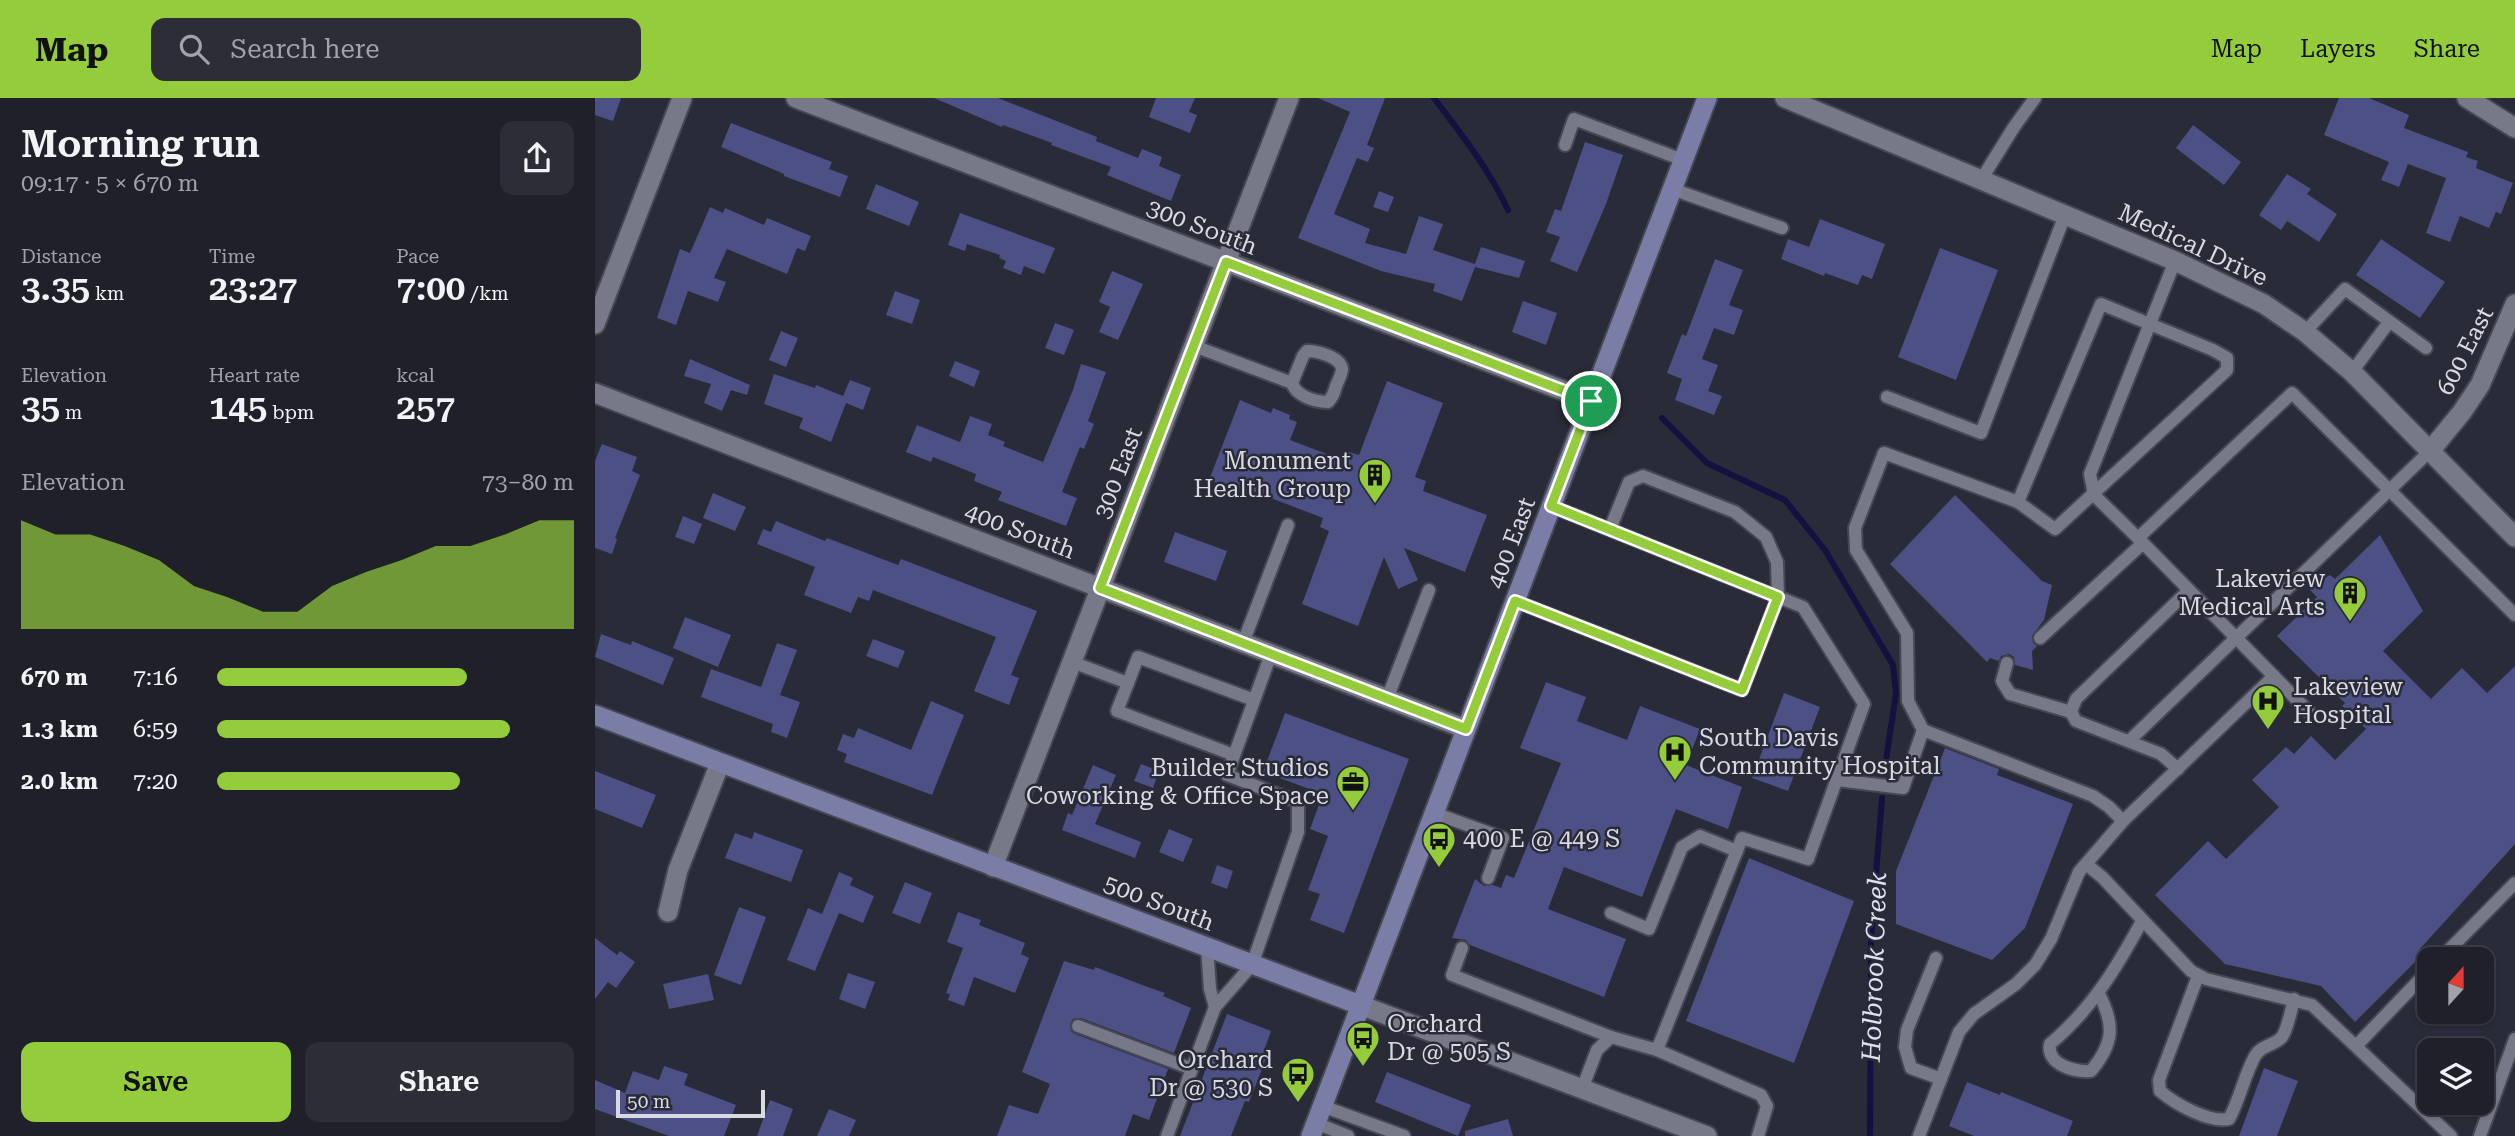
<!DOCTYPE html>
<html lang="en">
<head>
<meta charset="utf-8">
<style>
	:root { --surface:#1f202a; --page:#2c2d36; --text:#f1f3f6; --muted:#a1a3a8; --line:#3c3e47; --accent:#94cc3c }
	body { margin:0; font-family:"Roboto Serif",serif; background:var(--page); color:var(--text); height:100vh; display:flex; flex-direction:column; font-size:26px; white-space:nowrap }
	* { box-sizing:border-box; margin:0 }
	p { font-size:23px; color:var(--muted) }
	.icon { flex:none; width:38px; height:38px; fill:none; stroke:currentColor; stroke-width:2; stroke-linecap:round; stroke-linejoin:round }
	.map { position:relative; flex:1; overflow:hidden }
	.details { display:flex; flex-direction:column; background:var(--surface); width:595px }
	.details>* { flex:none }
	.needle { width:46px; rotate:21deg }
	.tools { position:absolute; left:1822px; top:849px; display:grid; gap:14px }
	.tools a { display:grid; place-items:center; width:77px; height:77px; border-radius:14px; background:var(--surface); box-shadow:0 2px 5px #0004,0 0 0 2px var(--line); font-size:35px }
	.scale { position:absolute; left:21px; bottom:18px; width:149px; box-sizing:border-box; padding-left:7px; border:4px solid #d8d9e2; border-top:0; font-size:19px; line-height:24px; white-space:nowrap; color:#d8d9e2; -webkit-text-stroke:5px #292b38; paint-order:stroke }
	.pin { position:absolute; display:grid; place-items:center; width:60px; height:60px; color:#fff; margin:-30px; border:4px solid #fff; border-radius:50%; box-shadow:0 2px 7px #0007 }
	.round { display:grid; place-items:center; flex:none; width:74px; height:74px; border-radius:14px; background:var(--page) }
	.overview { display:flex; align-items:center; justify-content:space-between; height:119px; padding:0 21px }
	h1 { font-size:38px; font-weight:600; line-height:52px }
	.stats { display:grid; grid-template-columns:repeat(3,1fr); gap:10px; height:119px; padding:7px 21px }
	.stats div { display:grid; align-content:center }
	.stats b { font-size:35px; font-weight:600 }
	.stats small { font-size:19px; font-weight:400 }
	.stats p { font-size:19px }
	.chart { height:196px; padding:14px 21px }
	.chart p { display:flex; justify-content:space-between }
	.chart svg { width:100%; height:126px; margin-top:7px; fill:var(--accent); opacity:.7 }
	.cta { display:flex; gap:14px; margin-top:auto; padding:14px 21px }
	.cta a { flex:1; height:80px; border-radius:14px; background:var(--accent); color:#111; font-size:28px; font-weight:600; line-height:80px; text-align:center }
	.cta a+a { background:var(--page); color:var(--text) }
	ul { padding:0 21px; list-style:none; font-size:23px }
	li { display:grid; grid-template-columns:112px 84px 1fr; align-items:center; height:52px }
	li i { height:18px; border-radius:9px; background:var(--accent) }
	header { display:flex; align-items:center; gap:42px; box-sizing:border-box; height:98px; padding:0 35px; background:var(--accent); color:#111 }
	header strong { font-size:33px }
	nav { display:flex; gap:38px; margin-inline-start:auto; font-size:24px }
	.search { width:490px; height:63px; background:var(--page); display:flex; align-items:center; gap:18px; box-sizing:border-box; padding:0 24px; border-radius:14px; color:var(--muted); font-size:26px }
	main { display:flex; flex:1; min-height:0 }
	.map>svg:first-child { display:block }
	.lines { fill:none; stroke-linecap:round; stroke-linejoin:round }
	.stream { stroke:#13113f; stroke-width:6 }
	.building { fill:#4c5084 }
	.service-casing { stroke:#454752; stroke-width:16 }
	.minor-casing { stroke:#454752; stroke-width:23 }
	.tertiary-casing { stroke:#454752; stroke-width:23 }
	.secondary-casing { stroke:#454752; stroke-width:23 }
	.service { stroke:#777989; stroke-width:12 }
	.minor { stroke:#777989; stroke-width:19 }
	.tertiary { stroke:#777989; stroke-width:19 }
	.secondary { stroke:#7a7ea7; stroke-width:19 }
	.route-casing { stroke:#fff; stroke-width:14 }
	.route { stroke:#94cc3c; stroke-width:9 }
	.labels { text-anchor:middle; stroke-width:5; stroke-linejoin:round; paint-order:stroke }
	.street-label { font-size:24px; fill:#d8d9e2; stroke:#292b38 }
	.poi-label { font-size:24px; fill:#d8d9e2; stroke:#292b38; text-anchor:end }
	.water-label { font-size:26px; font-style:italic; fill:#dee1f2; stroke:#292b38 }
</style>
</head>
<body>
<header>
<strong>Map</strong>
<div class="search"><svg class="icon" aria-label="search" viewBox="0 0 24 24"><circle cx="10" cy="10" r="6"/><path d="M15 15l6 6"/></svg>Search here</div>
<nav><a>Map</a><a>Layers</a><a>Share</a></nav>
</header>
<main>
<section class="details">
<div class="overview"><div><h1>Morning run</h1><p>09:17 · 5 × 670 m</p></div><a class="round"><svg class="icon" aria-label="share" viewBox="0 0 24 24"><path d="M12 15V3M7 8l5-5 5 5M5 13v7h14v-7"/></svg></a></div>
<div class="stats">
<div><p>Distance</p><b>3.35<small> km</small></b></div>
<div><p>Time</p><b>23:27</b></div>
<div><p>Pace</p><b>7:00<small> /km</small></b></div>
</div>
<div class="stats">
<div><p>Elevation</p><b>35<small> m</small></b></div>
<div><p>Heart rate</p><b>145<small> bpm</small></b></div>
<div><p>kcal</p><b>257</b></div>
</div>
<div class="chart"><p><span>Elevation</span>73–80 m</p>
<svg viewBox="0 0 160 44" preserveAspectRatio="none"><path d="M0 44V6L10 11L20 11L30 15L40 20L50 29L60 33L70 38L80 38L90 29L100 24L110 20L120 15L130 15L140 11L150 6L160 6V44z"/></svg>
</div>
<ul>
<li><b>670 m</b>7:16<i style="width:70%"></i></li>
<li><b>1.3 km</b>6:59<i style="width:82%"></i></li>
<li><b>2.0 km</b>7:20<i style="width:68%"></i></li>
</ul>
<div class="cta"><a>Save</a><a>Share</a></div>
</section>
<div class="map">
<svg width="1920" height="1038" viewBox="0 0 1920 1038">
	<rect width="100%" height="100%" fill="#292b38"/>
	<g class="lines">
		<g class="stream">
			<path d="M839,0C866,36 894,71 913,112"/>
			<path d="M1067,320L1112,365L1190,402L1230,452L1298,567L1301,596L1289,675"/>
			<path d="M1275,1038L1276,840L1287,700"/>
		</g>
	</g>
	<g class="building">
		<path d="M0,0H26L18,23L0,17Z"/>
		<path d="M339,0H403L502,39L501,43L543,60L547,51L567,59L564,68L586,77L576,103L512,77L516,69L456,47L457,45L408,27L407,29Z"/>
		<path d="M561,0H600L594,14L602,17L595,35L554,19Z"/>
		<path d="M723,0H790L772,47L779,50L773,64L762,60L739,116L775,131L770,145L811,156L824,118L848,126L838,152L880,166L886,149L930,163L924,180L880,169L867,203L838,193L840,186L786,173L703,140L755,14Z"/>
		<path d="M1744,0H1774L1814,17L1809,30L1873,54L1871,59L1883,63L1881,70L1918,85L1906,116L1901,114L1894,130L1865,118L1855,144L1831,135L1851,80L1813,66L1804,89L1786,82L1794,64L1729,37Z"/>
		<path d="M136,25L237,64L234,71L253,78L245,99L189,78V76L126,49Z"/>
		<path d="M1598,27L1646,64L1629,87L1581,50Z"/>
		<path d="M990,44L1028,57L1011,106L982,174L955,163L965,139L951,134L960,111L966,113Z"/>
		<path d="M1692,76L1716,91L1712,96L1742,116L1724,144L1692,123L1686,132L1664,117Z"/>
		<path d="M281,86L324,104L314,128L271,111Z"/>
		<path d="M784,93L799,99L793,114L778,109Z"/>
		<path d="M115,109L128,115L130,110L169,127L172,120L216,138L210,153L202,150L192,176L132,151L119,180L131,184L123,204L93,193L81,227L62,220L85,151L95,155Z"/>
		<path d="M365,115L460,150L449,176L429,168L426,177L408,170L411,163L404,160L405,157L372,146L370,153L353,147Z"/>
		<path d="M1225,121L1290,146L1277,181L1267,177L1263,187L1230,175L1229,178L1186,161L1193,141L1214,149Z"/>
		<path d="M1786,141L1850,184L1825,220L1761,177Z"/>
		<path d="M1345,150L1403,172L1361,282L1303,259Z"/>
		<path d="M1120,161L1148,172L1134,207L1148,212L1139,237L1119,230L1107,261L1123,267L1113,293L1127,298L1119,317L1080,302L1087,281L1072,275L1087,236L1091,238Z"/>
		<path d="M517,173L548,186L523,242L504,234L515,209L504,204Z"/>
		<path d="M300,193L325,202L317,226L291,217Z"/>
		<path d="M928,203L962,215L951,247L917,234Z"/>
		<path d="M460,225L479,232L469,257L450,250Z"/>
		<path d="M186,233L203,240L191,269L174,262Z"/>
		<path d="M95,261L155,287L152,297L136,292L127,313L109,305L116,286L89,278Z"/>
		<path d="M360,263L385,273L379,289L354,278Z"/>
		<path d="M486,266L511,274L493,323L499,326L489,351L485,349L467,394L482,400L471,428L403,402L407,394L379,383L381,376L338,359L336,364L311,354L322,327L365,344L375,318L397,326L393,337L410,344L408,348L448,364L478,292Z"/>
		<path d="M179,276L220,290L221,287L248,298L255,282L276,290L268,312L251,305L236,344L204,330L208,320L169,306Z"/>
		<path d="M792,283L848,305L820,379L831,383L828,393L892,417L870,474L809,450L823,482L803,491L789,459L763,528L707,506L734,433L725,429L728,420L655,392L653,397L614,382L645,302L676,315L678,310L695,317L694,321L702,324L695,342L750,363L754,354L764,357Z"/>
		<path d="M7,346L42,359L37,373L45,377L20,440L22,441L17,456L0,450V363Z"/>
		<path d="M118,395L151,409L140,433L108,420Z"/>
		<path d="M1360,397L1447,483L1457,487L1449,522L1437,538L1438,545L1442,548L1437,553L1438,572L1420,567L1419,559L1414,556L1406,558L1404,563L1395,560L1392,564L1295,466Z"/>
		<path d="M88,418L107,426L99,446L80,439Z"/>
		<path d="M181,423L230,443L232,440L303,467L306,461L442,513L416,577L424,580L414,607L379,593L401,539L278,492L274,503L263,499L256,515L209,497L220,469L162,446L168,431L176,434Z"/>
		<path d="M580,434L632,453L621,483L569,464Z"/>
		<path d="M1785,437L1828,513L1788,553L1836,601L1867,570L1892,595L1920,568V746L1824,852L1828,856L1760,924L1726,888L1630,866L1560,797L1613,743L1631,761L1684,709L1657,682L1691,649L1699,656L1716,638L1740,662L1771,631L1747,608L1750,605L1682,538L1722,499L1715,492L1724,483L1735,477L1740,481Z"/>
		<path d="M90,519L136,537L123,569L78,550Z"/>
		<path d="M6,536L36,547L37,543L79,560L68,587L0,559Z"/>
		<path d="M278,541L310,553L303,570L271,558Z"/>
		<path d="M182,545L202,552L185,597L205,604L192,640L176,634L178,626L106,599L116,571L166,589Z"/>
		<path d="M951,584L991,599L982,623L1032,642L1045,608L1105,631L1091,667L1147,689L1133,731L1081,711L1047,799L969,769L953,811L1031,841L1009,899L875,847L871,842L857,840L880,781L889,788L898,787L906,790L911,777L919,780L966,665L925,650Z"/>
		<path d="M1189,595L1225,609L1193,693L1157,680Z"/>
		<path d="M336,603L369,617L337,697L249,664L252,656L242,652L248,636L259,640L263,630L316,652Z"/>
		<path d="M690,615L814,661L749,835L715,822L725,796L713,792L733,738L715,731L728,696L668,674Z"/>
		<path d="M1350,650L1404,671L1402,677L1478,706L1430,830L1397,862L1301,826V773Z"/>
		<path d="M546,666L564,673L558,690L539,683Z"/>
		<path d="M498,667L521,677L500,726L546,744L540,760L467,732L473,715L477,717Z"/>
		<path d="M0,673L61,697L47,730L0,711Z"/>
		<path d="M574,731L598,741L588,764L564,754Z"/>
		<path d="M159,734L208,752L196,784L130,760L140,735L157,741Z"/>
		<path d="M1154,760L1259,803L1199,965L1091,923Z"/>
		<path d="M622,767L638,773L632,791L616,785Z"/>
		<path d="M244,774L258,780L255,787L279,798L268,825L244,815L220,873L192,862L213,810L227,816Z"/>
		<path d="M310,784L337,795L325,826L297,815Z"/>
		<path d="M144,809L171,819L146,887L119,877Z"/>
		<path d="M363,814L386,822L384,827L430,845L426,856L434,860L420,895L379,879L369,908L353,902L355,896L351,895L368,850L352,844Z"/>
		<path d="M0,840L22,857L25,853L40,864L21,890L13,884L0,901Z"/>
		<path d="M469,863L499,872L500,869L550,888L570,895L568,898L596,910L579,955L486,920L478,921L475,926L476,933L480,936L573,971L554,1022L538,1016L530,1038H402L414,1007L443,1016L455,986L427,974Z"/>
		<path d="M253,875L280,884L270,911L244,901Z"/>
		<path d="M113,876L119,902L74,911L68,886Z"/>
		<path d="M632,916L676,933L670,950L674,951L667,971L654,1004L650,1003L636,1038H585Z"/>
		<path d="M69,968L93,976L89,987L141,1007L129,1038H74L0,1011V982L30,995L38,973L64,982Z"/>
		<path d="M1669,970L1703,983L1682,1038H1644Z"/>
		<path d="M792,974L876,1007L863,1038L780,1004Z"/>
		<path d="M1372,984L1405,997L1406,994L1478,1023L1472,1038H1379L1354,1028Z"/>
		<path d="M175,1002L198,1011L188,1038H162Z"/>
		<path d="M234,1011L261,1022L254,1038H222Z"/>
		<path d="M913,1021L918,1038H870V1033Z"/>
	</g>
	<g class="lines">
		<defs>
			<g id="service">
				<path d="M970,47L979,21L1088,62"/>
				<path d="M1386,82L1419,29L1440,0"/>
				<path d="M1077,91L1187,130"/>
				<path d="M1506,206L1618,252L1632,260V272L1460,431L1423,404Z"/>
				<path d="M1710,234L1750,191L1831,250"/>
				<path d="M599,248L697,285L708,258L712,253C722,253 746,259 747,271C747,276 743,283 741,288C739,295 738,299 733,304C720,304 701,298 697,285"/>
				<path d="M1757,274L1794,224"/>
				<path d="M1292,299L1386,335L1470,117"/>
				<path d="M956,408L1208,509L1269,606L1213,761L1147,740L1062,952L1166,997L1172,1008L1163,1038"/>
				<path d="M1543,440L1499,397L1495,376L1580,163"/>
				<path d="M920,503L1147,592L1183,499L1182,464L1171,439L1140,414L1048,378L1034,384L1015,431"/>
				<path d="M1445,540L1548,445"/>
				<path d="M648,545L693,427"/>
				<path d="M477,564L533,585L522,613L639,657"/>
				<path d="M1412,565L1407,583L1415,596L1476,614"/>
				<path d="M533,585L543,559L659,602"/>
				<path d="M792,601L834,492"/>
				<path d="M1716,616L1543,440L1697,295L1920,517"/>
				<path d="M1328,632L1313,603L1312,535L1261,452L1260,430L1289,355L1423,404"/>
				<path d="M1534,643L1835,353"/>
				<path d="M1583,671L1566,656L1481,623L1476,614L1481,601L1594,492"/>
				<path d="M1242,682L1308,690L1328,632L1498,698L1514,709L1528,723"/>
				<path d="M839,715L908,740L893,780"/>
				<path d="M1491,766L1507,779L1596,873L1611,881L1717,907L1856,1038"/>
				<path d="M1016,815L1054,831L1087,749L1105,738L1142,753"/>
				<path d="M612,849L615,891L620,909"/>
				<path d="M867,850L857,877L1016,939"/>
				<path d="M1341,860L1312,932L1310,949L1316,970L1346,981"/>
				<path d="M1845,861L1920,785"/>
				<path d="M1603,878L1564,982L1565,993C1580,1006 1614,1025 1634,1021C1645,1001 1649,978 1660,958C1666,947 1679,948 1687,939C1693,930 1696,912 1699,901"/>
				<path d="M1504,896C1520,927 1519,945 1496,973C1480,974 1451,967 1455,946C1496,912 1522,869 1547,823"/>
				<path d="M483,928L597,971"/>
				<path d="M1762,947L1834,872"/>
				<path d="M987,991L1002,952L1016,939L1062,952"/>
				<path d="M727,1008L809,1038"/>
				<path d="M721,1025L753,1038"/>
				<path d="M572,1038L620,909L657,867L703,734V704L632,677L676,556"/>
				<path d="M1324,1038L1364,934L1379,916L1421,886L1440,867L1456,841L1484,774L1528,723L1679,578"/>
				<path d="M1885,1038L1920,941"/>
			</g>
			<g id="minor">
				<path d="M201,0L996,303"/>
				<path d="M1190,0L1580,163L1669,206L1710,234L1757,274L1920,439"/>
				<path d="M1872,0L1920,30"/>
				<path d="M0,226L87,0"/>
				<path d="M0,295L871,631"/>
				<path d="M1835,353L1867,314L1885,287L1920,206"/>
				<path d="M398,769L694,0"/>
				<path d="M73,814L83,772L125,665"/>
			</g>
			<path id="tertiary" d="M765,907L1112,1038"/>
			<g id="secondary">
				<path d="M0,617L765,907"/>
				<path d="M716,1038L1112,0"/>
			</g>
		</defs>
		<use href="#service" class="service-casing"/>
		<use href="#minor" class="minor-casing"/>
		<use href="#tertiary" class="tertiary-casing"/>
		<use href="#secondary" class="secondary-casing"/>
		<use href="#service" class="service"/>
		<use href="#minor" class="minor"/>
		<use href="#tertiary" class="tertiary"/>
		<use href="#secondary" class="secondary"/>
	</g>
	<g class="lines">
		<defs>
			<path id="route" d="M631,164L996,303L956,408L1183,499L1147,592L920,503L871,631L505,490Z"/>
		</defs>
		<use href="#route" class="route-casing"/>
		<use href="#route" class="route"/>
	</g>
	<defs>
		<symbol id="building-pin" viewBox="-11 -11 22 30"><path d="M0 17L-7.5 6A9.5 9.5 0 1 1 7.5 6Z" fill="#94cc3c" stroke="#292b38"/><path d="M-4-6H4V6H1V3H-1V6H-4ZM-2.5-4.3h1.7v1.8h-1.7ZM.8-4.3h1.7v1.8H.8ZM-2.5-1h1.7V.8h-1.7ZM.8-1h1.7V.8H.8Z" fill="#111"/></symbol>
		<symbol id="hospital-pin" viewBox="-11 -11 22 30"><path d="M0 17L-7.5 6A9.5 9.5 0 1 1 7.5 6Z" fill="#94cc3c" stroke="#292b38"/><path d="M-5-5h3v3.5h4V-5h3V5h-3V1.5h-4V5h-3Z" fill="#111"/></symbol>
		<symbol id="office-pin" viewBox="-11 -11 22 30"><path d="M0 17L-7.5 6A9.5 9.5 0 1 1 7.5 6Z" fill="#94cc3c" stroke="#292b38"/><path d="M-6-3h4V-5.5h4V-3h4V5H-6ZM-1-4.5V-3h2v-1.5ZM-6 0V1H6V0Z" fill="#111"/></symbol>
		<symbol id="bus-pin" viewBox="-11 -11 22 30"><path d="M0 17L-7.5 6A9.5 9.5 0 1 1 7.5 6Z" fill="#94cc3c" stroke="#292b38"/><path d="M-5-6H5V4H4V6H2V4H-2V6H-4V4H-5ZM-3.5-4V0h7V-4ZM-3.5 1.2v1.5H-2V1.2ZM2 1.2v1.5H3.5V1.2Z" fill="#111"/></symbol>
	</defs>
	<g fill-rule="evenodd">
		<use href="#building-pin" x="761" y="358" width="38" height="52"/>
		<use href="#building-pin" x="1736" y="476" width="38" height="52"/>
		<use href="#hospital-pin" x="1654" y="584" width="38" height="52"/>
		<use href="#hospital-pin" x="1061" y="635" width="38" height="52"/>
		<use href="#office-pin" x="739" y="665" width="38" height="52"/>
		<use href="#bus-pin" x="825" y="722" width="38" height="52"/>
		<use href="#bus-pin" x="749" y="921" width="38" height="52"/>
		<use href="#bus-pin" x="684" y="957" width="38" height="52"/>
	</g>
	<g class="labels">
		<g class="street-label">
			<text transform="translate(607 129) rotate(21)" y="8">300 South</text>
			<text transform="translate(1598 147) rotate(25)" y="8">Medical Drive</text>
			<text transform="translate(1870 253) rotate(-63)" y="8">600 East</text>
			<text transform="translate(523 375) rotate(-69)" y="8">300 East</text>
			<text transform="translate(425 433) rotate(21)" y="8">400 South</text>
			<text transform="translate(916 445) rotate(-69)" y="8">400 East</text>
			<text transform="translate(564 805) rotate(21)" y="8">500 South</text>
		</g>
		<g class="poi-label">
			<text x="756" y="371">Monument<tspan x="756" dy="28">Health Group</tspan></text>
			<text x="1730" y="489">Lakeview<tspan x="1730" dy="28">Medical Arts</tspan></text>
			<text x="1698" y="597" text-anchor="start">Lakeview<tspan x="1698" dy="28">Hospital</tspan></text>
			<text x="1104" y="648" text-anchor="start">South Davis<tspan x="1104" dy="28">Community Hospital</tspan></text>
			<text x="734" y="678">Builder Studios<tspan x="734" dy="28">Coworking &amp; Office Space</tspan></text>
			<text x="868" y="749" text-anchor="start">400 E @ 449 S</text>
			<text x="792" y="934" text-anchor="start">Orchard<tspan x="792" dy="28">Dr @ 505 S</tspan></text>
			<text x="678" y="970">Orchard<tspan x="678" dy="28">Dr @ 530 S</tspan></text>
		</g>
		<g class="water-label">
			<text transform="translate(1279 869) rotate(-88)" y="9">Holbrook Creek</text>
		</g>
	</g>
</svg>
<div class="tools">
<a><svg class="needle" viewBox="-14 -14 28 28"><path d="M0-13l5 13h-10z" fill="#e53935"/><path d="M0 13l5-13h-10z" fill="#a1a3a8"/></svg></a>
<a><svg class="icon" aria-label="layers" viewBox="0 0 24 24"><path d="M12 4l9 5-9 5-9-5zM3 14l9 5 9-5"/></svg></a>
</div>
<div class="scale">50 m</div>
<div class="pin" style="left:996px;top:303px;background:#1e9e55"><svg class="icon" aria-label="arrive" viewBox="0 0 24 24"><path d="M6 21V4h12l-3 4 3 4H6"/></svg></div>
</div>
</main>
</body>
</html>
